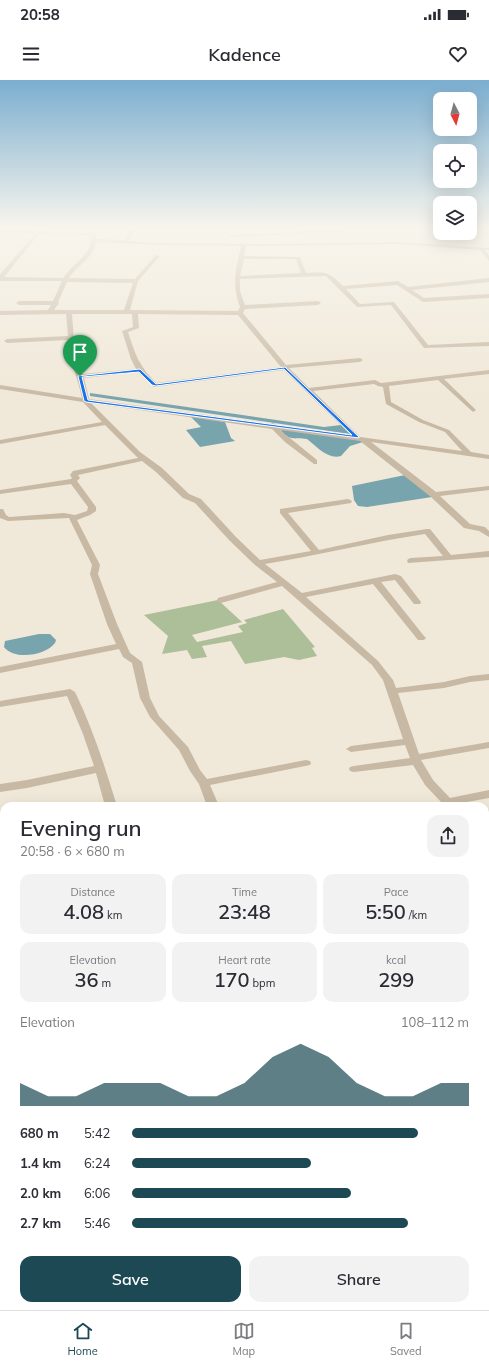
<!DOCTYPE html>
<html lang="en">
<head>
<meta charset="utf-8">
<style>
	:root { --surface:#fff; --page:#f2f2f3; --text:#2b2b33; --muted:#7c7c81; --line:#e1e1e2; --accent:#1c4954 }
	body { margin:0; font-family:Mulish,sans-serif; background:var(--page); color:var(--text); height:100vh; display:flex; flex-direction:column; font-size:15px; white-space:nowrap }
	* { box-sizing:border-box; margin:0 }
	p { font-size:13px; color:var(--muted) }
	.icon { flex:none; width:22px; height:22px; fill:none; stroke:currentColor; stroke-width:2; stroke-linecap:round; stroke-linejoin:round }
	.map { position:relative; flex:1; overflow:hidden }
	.panel { position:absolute; left:0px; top:722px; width:489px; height:508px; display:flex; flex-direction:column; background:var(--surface); border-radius:12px 12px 0 0; box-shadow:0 4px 16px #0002 }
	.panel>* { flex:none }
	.needle { width:26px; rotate:174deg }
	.buttons { position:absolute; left:433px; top:12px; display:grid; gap:8px }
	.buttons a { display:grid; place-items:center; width:44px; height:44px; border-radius:8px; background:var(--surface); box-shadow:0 4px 16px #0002; font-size:20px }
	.pin { position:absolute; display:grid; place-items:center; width:34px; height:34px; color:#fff; margin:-41px -17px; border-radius:50% 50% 50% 0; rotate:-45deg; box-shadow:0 0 4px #0007 }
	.pin .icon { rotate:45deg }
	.round { display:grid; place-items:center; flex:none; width:42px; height:42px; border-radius:12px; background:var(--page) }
	.headline { display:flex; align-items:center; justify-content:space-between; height:68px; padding:0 20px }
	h1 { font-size:22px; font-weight:600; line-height:30px }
	.stats { display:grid; grid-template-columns:repeat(3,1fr); gap:6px; height:68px; padding:4px 20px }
	.stats div { display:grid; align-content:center; border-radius:10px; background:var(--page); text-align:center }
	.stats b { font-size:20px; font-weight:600 }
	.stats small { font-size:11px; font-weight:400 }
	.stats p { font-size:11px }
	.chart { height:112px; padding:8px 20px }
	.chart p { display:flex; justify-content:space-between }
	.chart svg { width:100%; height:72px; margin-top:4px; fill:var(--accent); opacity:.7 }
	.action { display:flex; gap:8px; margin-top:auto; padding:8px 20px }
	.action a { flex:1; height:46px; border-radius:12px; background:var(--accent); color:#fff; font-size:16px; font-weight:600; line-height:46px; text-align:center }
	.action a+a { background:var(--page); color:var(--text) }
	ul { padding:0 20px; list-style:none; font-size:13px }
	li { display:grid; grid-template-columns:64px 48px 1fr; align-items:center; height:30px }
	li i { height:10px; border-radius:5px; background:var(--accent) }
	.status { display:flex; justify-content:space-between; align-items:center; height:28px; padding:0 20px; background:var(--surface); direction:ltr }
	.status svg { height:11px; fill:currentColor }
	header { display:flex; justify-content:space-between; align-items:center; height:52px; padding:0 20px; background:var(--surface); font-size:18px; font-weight:600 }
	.dock { display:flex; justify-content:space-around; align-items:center; height:56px; border-top:1px solid var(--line); background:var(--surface); font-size:11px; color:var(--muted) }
	.dock a { display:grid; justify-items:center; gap:2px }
	.dock .on { color:var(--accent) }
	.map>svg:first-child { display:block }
	.green { fill:#adbf99 }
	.water { fill:#78a4ad }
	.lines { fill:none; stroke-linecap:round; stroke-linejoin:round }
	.minor { fill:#c8b9a4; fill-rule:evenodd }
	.tertiary { fill:#c8b9a4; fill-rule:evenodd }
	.route { fill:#1a73e8; stroke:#fff; fill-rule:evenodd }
</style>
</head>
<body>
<div class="status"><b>20:58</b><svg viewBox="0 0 49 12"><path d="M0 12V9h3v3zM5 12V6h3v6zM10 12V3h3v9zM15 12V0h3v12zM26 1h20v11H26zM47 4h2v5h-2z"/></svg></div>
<header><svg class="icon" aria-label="menu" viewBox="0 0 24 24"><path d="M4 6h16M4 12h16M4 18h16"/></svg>Kadence<svg class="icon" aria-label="heart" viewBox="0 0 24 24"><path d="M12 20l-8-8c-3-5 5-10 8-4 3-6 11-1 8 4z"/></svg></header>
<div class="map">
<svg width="489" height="1230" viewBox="0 0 489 1230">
	<rect width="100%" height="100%" fill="#f0e8d8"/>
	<path class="green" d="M218,520L242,542L192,555L197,562L243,552L238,546L247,543L244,540L283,529L315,567L312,568L317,576L299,580L284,577L245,584L231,561L202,566L207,577L192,579L187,570L162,574L168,556L144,535Z"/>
	<g class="water">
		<path d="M90,313L324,347L341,345L350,354L90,316Z"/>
		<path d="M190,336L225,342L231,358L235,361L200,367L186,350L201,347Z"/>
		<path d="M280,349L360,360L363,362L350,366L341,376C328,380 316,366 307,359C294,357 289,362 280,349Z"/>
		<path d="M405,395L432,417L367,427L358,426L354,420L352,406Z"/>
		<path d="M39,554H50L56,560L55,563C46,575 15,581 4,567L5,561Z"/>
		<path d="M489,1152V1195L485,1199V1155Z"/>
		<path d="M404,1226H452L447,1230H399Z"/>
	</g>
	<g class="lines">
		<g class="minor">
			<path d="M132,148H136L129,161L158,163L288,164L399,162L489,168V170H485L489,176V181L480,170L399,164L246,166L244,176L300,177L306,193C327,192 328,192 343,206L398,201L408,207L489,198V202L412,210L424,218L489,214V218L423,222L397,205L346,209L360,224L394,222L428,265L489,262V266L424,268L391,225L357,227L326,196L240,199V211L245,225L318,221L321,223L318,225L245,229L243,233L286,285L360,278L363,280L360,282L289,288L309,308L375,300L381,303L489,290V294L444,299L475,329L476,330L473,332L438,300L389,306L391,322L423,340L449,350L471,372L489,375V379L371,362L436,412L489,406V410L440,416L470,444L485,447L489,451V457L479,451L464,448L431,417L360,361L280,350L317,380V384H314L285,362L272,349L91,323L140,372L162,388L189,414L201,419L236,457L260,480L311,471L280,433V429L348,419L352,421L351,423L288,433L319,470L388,455L427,449H430L451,475L489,471V477L408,483L407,481L408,479L411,478L443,476L425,454C371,462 319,475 265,484L302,513L395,494L401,496L421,522L420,524H414L395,500L381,502L424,556L426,558L424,560H418L373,504L306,517L378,581L393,600L396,608L444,602L470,596L489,594V600L470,602L444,608L398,613L419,674L489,662V668L421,680L433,700L450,718L489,710V718L456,724L457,726H439L442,723L425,705L413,685L354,692L350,691L349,689L350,687L354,686L410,678L405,665L351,672L346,669L351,666L403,659L383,600L372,585L282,506L221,523L218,522L217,520L218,518L277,502L255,485L230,461L195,423L183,418L156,392L142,381L78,395L80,398L77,401L96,427V431L90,435L77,440L100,485L98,494L117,544L130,573L142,582L150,618L159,636L188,667L200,690L207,699L306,680L310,681L311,683L310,685L210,705L219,726H207L199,704L190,691L179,670L150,637L140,618L132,583L123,577L119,569L0,593V587L116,564L107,544L90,494L92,485L69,438L8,441L0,438V429H3L6,435L9,437L64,433L75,435L87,431L88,427L71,404L0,414V410L71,399L72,398L70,395L73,391L138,378L105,345L0,364V360L102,342L83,322L0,309V305L82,318C78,298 69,280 68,260L7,263L4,261L7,259L68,256L66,234L0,235V231L48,230L51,225H19L16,223L19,221H53L62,201H0V195L2,192L35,154L0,153V151L94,153L96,154V159L125,160ZM39,154L92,155C89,180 75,180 63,198L4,197ZM96,162L158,165L241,166C236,191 231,201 240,227L238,231L130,230L138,201L160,176L156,175L135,199L69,198C77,185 93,179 96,162ZM244,179H296L301,193L240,196ZM67,202L133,203L124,230H54L59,223L58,222ZM72,234H132L133,247L122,251L131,279L136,289L82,294L75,274ZM138,234L238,235L281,287L156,303C138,284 136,276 128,252L139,248ZM284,290L351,355L277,345L273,343L270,344L89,319L84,298L138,292L154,307ZM374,304L378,306L383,307L386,324L419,342L445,352L462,371L360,357L313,311Z"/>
			<path d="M337,148H341L342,151L340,152L230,157L228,156L230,155L337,150Z"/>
			<path d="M70,609L75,612C93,649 105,687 117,726H105L96,693L27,708L0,712V704L27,700L94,686L83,654L67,616L0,627V621Z"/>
			<path d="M485,761L489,762V773L485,772Z"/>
			<rect x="0" y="834" width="4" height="10"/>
			<path d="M485,911L489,912V927L485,926Z"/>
			<rect x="22" y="1226" width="18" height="4"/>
		</g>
		<g class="tertiary">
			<path d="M489,946V958L485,959V947Z"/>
			<path d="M4,1056V1070L0,1071V1057Z"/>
			<path d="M489,1117V1133L485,1134V1118Z"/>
			<path d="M351,1226H372L370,1230H349Z"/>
		</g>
	</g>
	<linearGradient id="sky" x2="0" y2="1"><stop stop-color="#7baed0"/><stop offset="0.46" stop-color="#f8f5ed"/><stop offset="1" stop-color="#f8f5ed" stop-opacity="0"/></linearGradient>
	<rect width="489" height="320" fill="url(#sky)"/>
	<path class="route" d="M285,287L359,357V358L86,322L84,321L78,296L140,289L156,304ZM284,289L352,355L88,320L82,297L139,292L152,305L156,306Z"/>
</svg>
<div class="buttons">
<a><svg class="needle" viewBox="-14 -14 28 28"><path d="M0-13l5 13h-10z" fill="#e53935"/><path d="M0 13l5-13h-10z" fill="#7c7c81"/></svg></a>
<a><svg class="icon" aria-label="locate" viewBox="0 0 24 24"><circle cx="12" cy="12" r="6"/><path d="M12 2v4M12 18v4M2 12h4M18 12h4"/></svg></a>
<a><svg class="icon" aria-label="layers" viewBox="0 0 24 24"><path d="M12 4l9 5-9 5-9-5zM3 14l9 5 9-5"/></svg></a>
</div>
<div class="pin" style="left:80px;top:296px;background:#1e9e55"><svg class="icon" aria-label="arrive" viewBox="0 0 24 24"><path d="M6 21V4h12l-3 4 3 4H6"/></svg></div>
<section class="panel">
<div class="headline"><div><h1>Evening run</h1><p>20:58 · 6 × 680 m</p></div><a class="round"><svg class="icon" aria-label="share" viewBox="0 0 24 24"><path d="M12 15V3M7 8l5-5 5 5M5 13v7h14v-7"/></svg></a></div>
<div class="stats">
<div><p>Distance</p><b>4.08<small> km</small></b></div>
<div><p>Time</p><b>23:48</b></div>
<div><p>Pace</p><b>5:50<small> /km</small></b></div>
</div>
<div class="stats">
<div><p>Elevation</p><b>36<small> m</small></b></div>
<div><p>Heart rate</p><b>170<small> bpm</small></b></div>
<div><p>kcal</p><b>299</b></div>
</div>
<div class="chart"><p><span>Elevation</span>108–112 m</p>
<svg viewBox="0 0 160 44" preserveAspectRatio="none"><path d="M0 44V30L10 38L20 38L30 30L40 30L50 30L60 38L70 38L80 30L90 14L100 6L110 14L120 30L130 38L140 38L150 30L160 30V44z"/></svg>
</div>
<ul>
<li><b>680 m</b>5:42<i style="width:85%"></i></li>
<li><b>1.4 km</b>6:24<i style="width:53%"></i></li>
<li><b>2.0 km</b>6:06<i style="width:65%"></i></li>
<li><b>2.7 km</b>5:46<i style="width:82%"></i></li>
</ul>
<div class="action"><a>Save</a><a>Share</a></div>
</section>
</div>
<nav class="dock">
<a class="on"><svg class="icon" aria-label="home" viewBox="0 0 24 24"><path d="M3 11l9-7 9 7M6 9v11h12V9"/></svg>Home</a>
<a><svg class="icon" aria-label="map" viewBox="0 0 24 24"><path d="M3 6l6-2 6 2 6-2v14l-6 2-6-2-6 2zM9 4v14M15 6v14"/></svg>Map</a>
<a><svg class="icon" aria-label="saved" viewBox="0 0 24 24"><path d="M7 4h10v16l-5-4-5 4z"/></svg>Saved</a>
</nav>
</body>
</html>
